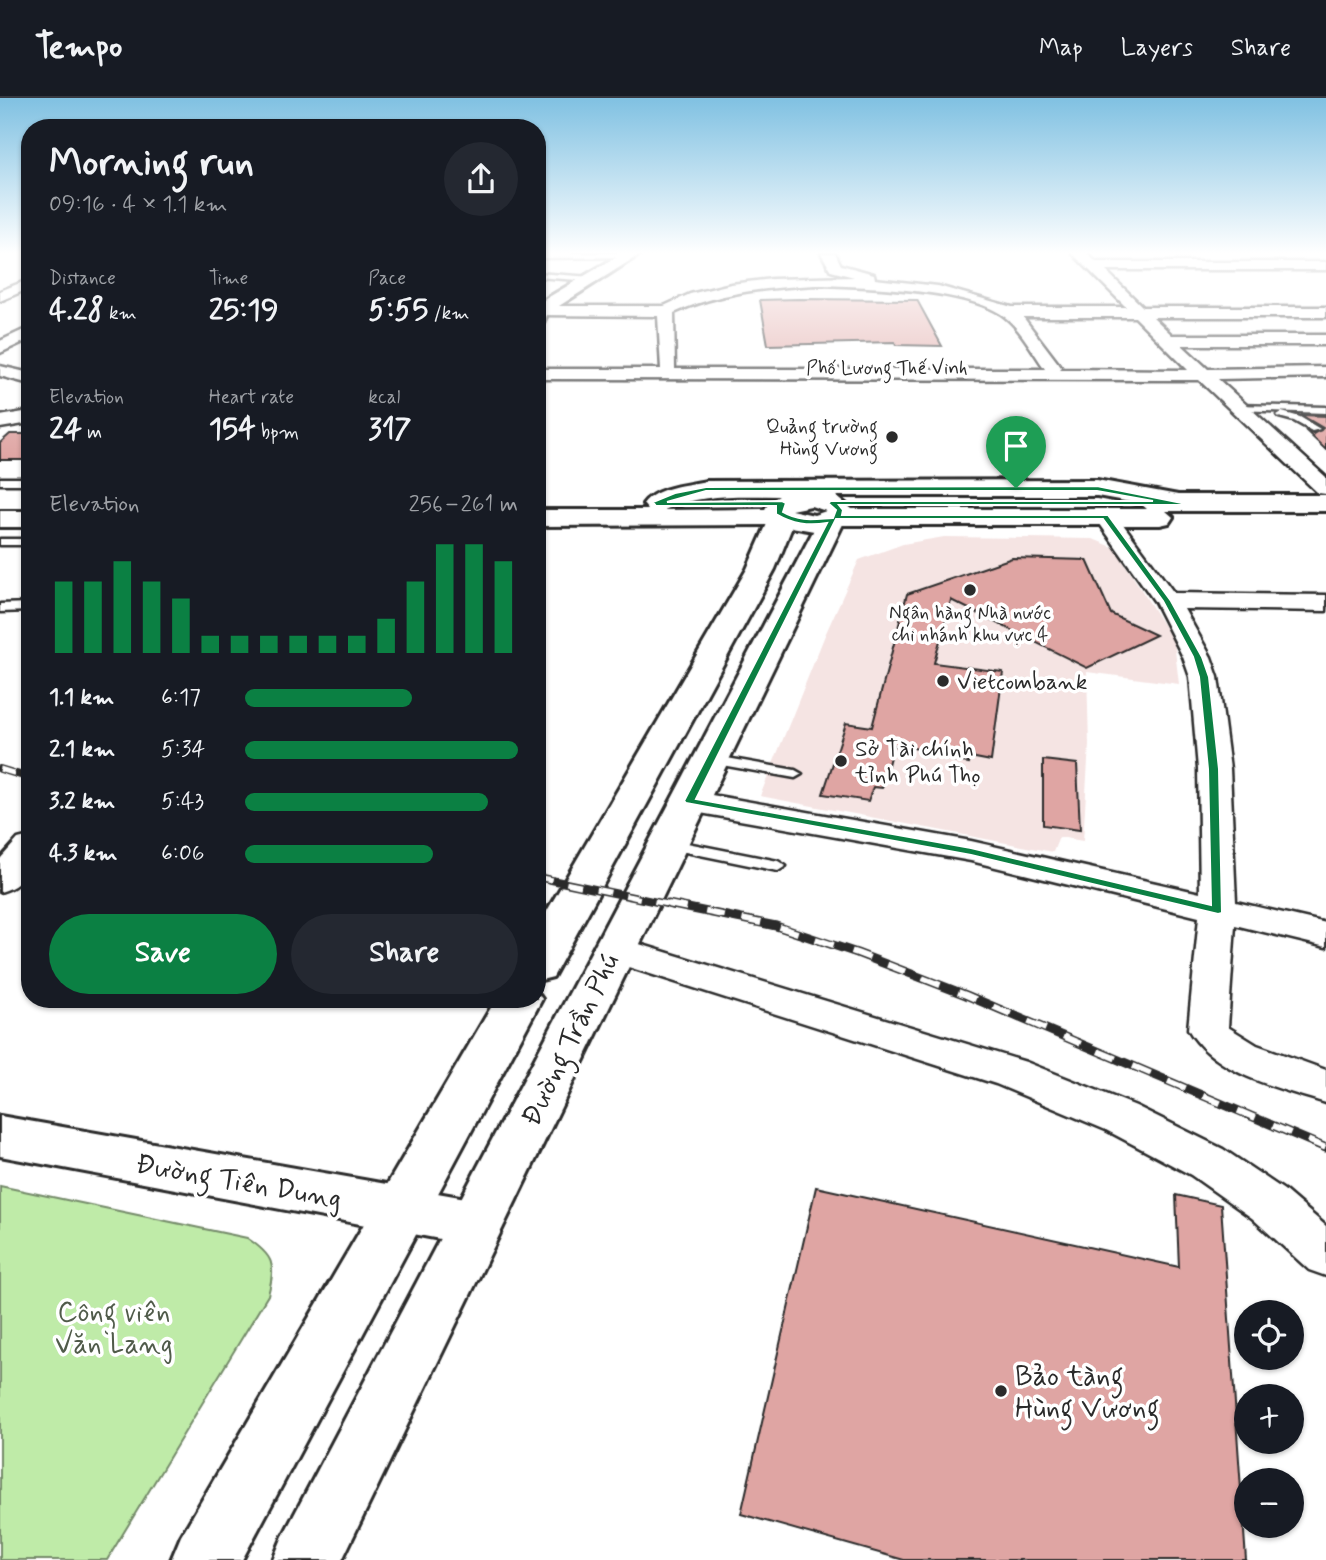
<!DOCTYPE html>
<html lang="en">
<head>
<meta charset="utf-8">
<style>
	:root { --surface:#171b24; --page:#242831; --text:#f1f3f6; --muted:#9ea1a6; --line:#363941; --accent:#0b8043 }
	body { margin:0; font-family:Mynerve,sans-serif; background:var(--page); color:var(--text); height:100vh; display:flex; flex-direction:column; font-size:26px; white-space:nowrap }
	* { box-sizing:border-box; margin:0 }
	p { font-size:23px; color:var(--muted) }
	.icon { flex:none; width:38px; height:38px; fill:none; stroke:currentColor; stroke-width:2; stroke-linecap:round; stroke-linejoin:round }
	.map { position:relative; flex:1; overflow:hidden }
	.drawer { position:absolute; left:21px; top:21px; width:525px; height:889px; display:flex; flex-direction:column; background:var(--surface); border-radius:28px; box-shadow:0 2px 5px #0004 }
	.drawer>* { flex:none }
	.tools { position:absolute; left:1234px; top:1202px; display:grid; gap:14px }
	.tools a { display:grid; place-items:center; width:70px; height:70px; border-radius:50%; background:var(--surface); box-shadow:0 2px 5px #0004; font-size:35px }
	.pin { position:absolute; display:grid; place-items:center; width:60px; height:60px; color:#fff; margin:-72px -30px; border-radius:50% 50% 50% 0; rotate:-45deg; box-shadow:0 0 7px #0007 }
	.pin .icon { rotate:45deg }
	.round { display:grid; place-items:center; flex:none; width:74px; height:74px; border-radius:37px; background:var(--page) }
	.overview { display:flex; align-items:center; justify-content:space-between; height:119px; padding:0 28px }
	h1 { font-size:38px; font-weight:700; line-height:52px }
	.figures { display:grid; grid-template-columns:repeat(3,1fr); gap:10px; height:119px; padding:7px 28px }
	.figures div { display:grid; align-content:center }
	.figures b { font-size:30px; font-weight:700 }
	.figures small { font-size:19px; font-weight:400 }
	.figures p { font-size:19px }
	.chart { height:196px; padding:14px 28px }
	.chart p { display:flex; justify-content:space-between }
	.chart svg { width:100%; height:126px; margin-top:7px; stroke:var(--accent); stroke-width:6 }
	.action { display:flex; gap:14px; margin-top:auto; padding:14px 28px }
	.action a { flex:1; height:80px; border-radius:42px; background:var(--accent); color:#fff; font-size:28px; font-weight:700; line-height:80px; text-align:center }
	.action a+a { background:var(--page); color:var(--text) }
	ul { padding:0 28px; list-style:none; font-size:23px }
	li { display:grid; grid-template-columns:112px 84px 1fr; align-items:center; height:52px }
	li i { height:18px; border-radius:9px; background:var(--accent) }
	header { display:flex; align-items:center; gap:42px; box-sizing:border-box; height:98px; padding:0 35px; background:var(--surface); border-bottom:2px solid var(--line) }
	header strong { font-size:33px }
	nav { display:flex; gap:38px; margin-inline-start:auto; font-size:24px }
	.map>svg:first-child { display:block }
	.built { fill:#f5e4e3 }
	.green { fill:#bfeba8; stroke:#758b6a; stroke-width:2 }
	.building { fill:#dfa5a3; stroke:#2b2b2b; stroke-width:2 }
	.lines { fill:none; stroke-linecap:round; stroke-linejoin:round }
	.service-casing { stroke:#2b2b2b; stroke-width:5 }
	.minor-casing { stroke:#2b2b2b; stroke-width:5 }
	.tertiary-casing { stroke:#2b2b2b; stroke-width:6 }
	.secondary-casing { stroke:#2b2b2b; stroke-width:6 }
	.primary-casing { stroke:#2b2b2b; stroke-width:6 }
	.service { fill:#fff; fill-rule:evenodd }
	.minor { fill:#fff; fill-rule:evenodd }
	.tertiary { fill:#fff; fill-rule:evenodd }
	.secondary { fill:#fff; fill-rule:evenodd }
	.primary { fill:#fff; fill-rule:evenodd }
	.rail-far1-casing { stroke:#2b2b2b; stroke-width:8 }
	.rail-casing { stroke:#2b2b2b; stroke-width:9 }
	.rail-far1 { stroke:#fff; stroke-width:5; stroke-dasharray:15; stroke-linecap:butt }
	.rail { stroke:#fff; stroke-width:6; stroke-dasharray:19; stroke-linecap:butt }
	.route { fill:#0b8043; stroke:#fff; stroke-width:2; fill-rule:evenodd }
	.poi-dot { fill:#2b2b2b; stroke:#fff; stroke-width:2.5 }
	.labels { text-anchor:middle; stroke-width:7; stroke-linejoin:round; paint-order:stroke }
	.far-street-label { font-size:19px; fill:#2b2b2b; stroke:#fff }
	.far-poi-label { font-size:19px; fill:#2b2b2b; stroke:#fff; text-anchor:end }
	.poi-label { font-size:23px; fill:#2b2b2b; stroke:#fff; text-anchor:start }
	.near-street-label { font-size:28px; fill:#2b2b2b; stroke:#fff }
	.near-park-label { font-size:28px; fill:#505b4a; stroke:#fff }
	.near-poi-label { font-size:28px; fill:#2b2b2b; stroke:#fff; text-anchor:start }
</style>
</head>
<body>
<header>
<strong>Tempo</strong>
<nav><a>Map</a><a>Layers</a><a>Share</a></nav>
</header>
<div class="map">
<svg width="1326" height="1462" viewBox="0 0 1326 1462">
	<rect width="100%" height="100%" fill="#fff"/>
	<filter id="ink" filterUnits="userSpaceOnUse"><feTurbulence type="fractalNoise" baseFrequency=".0143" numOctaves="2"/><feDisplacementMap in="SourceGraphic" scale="14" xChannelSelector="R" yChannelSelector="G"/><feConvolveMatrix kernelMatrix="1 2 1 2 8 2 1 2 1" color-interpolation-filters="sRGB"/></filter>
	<g filter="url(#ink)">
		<path class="built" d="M944,439L1093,441L1115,450L1174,544L1179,586L1087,574L1089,647L1083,743L1059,739L1053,754L760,698L825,537L859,462L903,446Z"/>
		<path class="green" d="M0,1088L247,1140C274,1158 276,1166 268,1197L107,1462H0Z"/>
		<g class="building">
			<path d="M798,201L917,202L942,248L896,247L895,244L768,247L760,202Z"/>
			<path d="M1301,317L1326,318V352L1305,332L1313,336L1323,330Z"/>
			<path d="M10,336H30V362H0V345Z"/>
			<path d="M1012,460L1087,462L1111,516L1156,537L1087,570L951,502L934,565L1003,574L991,663L970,659L969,665L943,661L945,655L893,647L882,690L873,689L868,703L823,696L846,625L872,629L907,496Z"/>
			<path d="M1043,662L1077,666L1080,732L1043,727Z"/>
			<path d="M816,1089L1179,1169L1176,1097L1221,1107L1246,1462H904L741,1416Z"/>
		</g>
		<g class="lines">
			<defs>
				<g id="service">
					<path d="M537,175L592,179L595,181L592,183L537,179Z"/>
					<path d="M1233,307L1326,309V315L1236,312L1232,309Z"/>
					<path d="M1282,314L1300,319L1320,331L1312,333L1294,323L1279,319L1277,317Z"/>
					<rect x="0" y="380" width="30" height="6"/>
					<rect x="0" y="441" width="30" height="6"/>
					<path d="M30,505V513L0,514V506Z"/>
					<path d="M710,657L795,672L802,676L795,680L705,664L703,661Z"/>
					<path d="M667,741L778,763L786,768L778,773L661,749L659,746Z"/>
				</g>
				<g id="minor">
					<path d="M537,155H641L634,159L537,160Z"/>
					<path d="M821,155H835L841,167L874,176L875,181L938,188L1012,209H1126L1072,155H1087L1096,164H1326V172H1105L1143,209H1326V219H1153L1172,237H1326V247H1182L1208,271L1326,269V279L1218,281L1326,379V396L1318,395L1199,282L537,281V271H661L658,218L540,217L537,216V208H664L690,196L731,186L772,181L854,179L831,173ZM815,187C861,188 963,191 1001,216C1020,229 1032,253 1045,271H675L674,215C720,194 765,190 815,187ZM1023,219H1135L1188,272L1059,271L1061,269Z"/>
					<path d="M30,181V190L0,203V193Z"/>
					<path d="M30,229V241L0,255V243Z"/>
					<path d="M0,268L30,275V286L0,278Z"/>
					<path d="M30,313V325L0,330V318Z"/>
					<path d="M1106,412L1114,414L1174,495L1326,497V513L1184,511L1211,559L1218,579L1230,671L1236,804L1326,825V849L1235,827L1228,929L1257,947L1326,972V1005C1279,990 1214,976 1188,931L1199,819L971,763L689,713L678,710L673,703L678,696L689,693L971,743L1200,795L1198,671L1190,579L1183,559L1155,504L1095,419L1098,414Z"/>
					<path d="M30,738C30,764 31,786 0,794V761L18,741Z"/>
					<path d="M613,838L1026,964L1136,1008L1223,1051L1284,1092L1326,1128V1178L1309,1172L1252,1120L1191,1077L1106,1032L996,986L600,860L594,851L600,842Z"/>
				</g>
				<g id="tertiary">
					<path d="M623,155H642L548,215L543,225L537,226V206Z"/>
					<path d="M0,1018L477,1102L496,1109L504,1125L496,1141L477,1148L0,1058Z"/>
				</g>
				<g id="secondary">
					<path d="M783,411L792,413L796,419L775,471L559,868L553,879L537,883V830L747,471L770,419L774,413Z"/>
					<path d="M832,414L841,416L845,422L342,1462H273L283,1438L819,422L823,416Z"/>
					<path d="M537,894L542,901L242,1462H171L181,1438L496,901H537Z"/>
				</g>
				<g id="primary">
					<path d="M1097,382L1178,397H1326V413H1166L1173,419L1169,425L1160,427H841L814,433L780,427L537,428V412H648L643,406C655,389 687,387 706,383ZM779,398L770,403L765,411L664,412C703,395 738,398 779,398ZM836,398H1097L1141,406L1147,411H852ZM811,408L826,413L814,417L791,412Z"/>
					<rect x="0" y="413" width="30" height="16"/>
				</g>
			</defs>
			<use href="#service" class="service-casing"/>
			<use href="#minor" class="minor-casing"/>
			<use href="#tertiary" class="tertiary-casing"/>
			<use href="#secondary" class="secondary-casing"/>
			<use href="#primary" class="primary-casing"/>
			<use href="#service" class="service"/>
			<use href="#minor" class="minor"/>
			<use href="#tertiary" class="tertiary"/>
			<use href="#secondary" class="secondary"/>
			<use href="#primary" class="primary"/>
			<defs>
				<g id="rail-far1">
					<path d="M0,671L30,680"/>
					<path d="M537,779L676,808"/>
				</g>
				<path id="rail" d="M668,806L776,828L857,855L966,897L1326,1050"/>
			</defs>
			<use href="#rail-far1" class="rail-far1-casing"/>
			<use href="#rail" class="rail-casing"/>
			<use href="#rail-far1" class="rail-far1"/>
			<use href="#rail" class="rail"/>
		</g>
	</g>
	<linearGradient id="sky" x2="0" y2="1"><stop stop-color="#80c1e2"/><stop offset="0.43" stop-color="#fff"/><stop offset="1" stop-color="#fff" stop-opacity="0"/></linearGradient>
	<rect width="1326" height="360" fill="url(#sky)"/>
	<path class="route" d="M1097,388L1182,405L1178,407H839L843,412L842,417H1108L1171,503L1202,559L1209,579L1219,671L1222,815L1218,816L971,757L686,705L684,703L827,425C808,428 793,426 776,416V408H656L653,404L675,395L706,389ZM706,393H1097L1153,403H831L828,405L836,412L833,420C814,421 800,424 783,414L786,405L782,403L667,404ZM1103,421L1163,503L1193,559L1199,579L1208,671L1211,807L971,750L696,701L836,421Z"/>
	<g class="poi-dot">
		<circle cx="892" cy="339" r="7"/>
		<circle cx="970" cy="492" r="7"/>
		<circle cx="943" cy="583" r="7"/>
		<circle cx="841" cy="663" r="7"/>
		<circle cx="1001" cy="1293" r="7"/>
	</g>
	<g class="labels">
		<g class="far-street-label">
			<text x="887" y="276">Phố Lương Thế Vinh</text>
		</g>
		<g class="far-poi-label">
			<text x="878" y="335">Quảng trường<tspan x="878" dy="22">Hùng Vương</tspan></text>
			<text x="970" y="521" text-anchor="middle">Ngân hàng Nhà nước<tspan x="970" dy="22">chi nhánh khu vực 4</tspan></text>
		</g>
		<g class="poi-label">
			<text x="957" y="591">Vietcombank</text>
			<text x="855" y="658">Sở Tài chính<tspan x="855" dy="26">tỉnh Phú Thọ</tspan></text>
		</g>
		<g class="near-street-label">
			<text transform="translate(569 941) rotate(-64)" y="10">Đường Trần Phú</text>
			<text transform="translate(239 1082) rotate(10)" y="10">Đường Tiên Dung</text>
		</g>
		<g class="near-park-label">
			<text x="114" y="1223">Công viên<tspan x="114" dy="32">Văn Lang</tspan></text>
		</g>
		<g class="near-poi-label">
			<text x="1015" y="1287">Bảo tàng<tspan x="1015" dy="32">Hùng Vương</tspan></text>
		</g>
	</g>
</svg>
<div class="tools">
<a><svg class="icon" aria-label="locate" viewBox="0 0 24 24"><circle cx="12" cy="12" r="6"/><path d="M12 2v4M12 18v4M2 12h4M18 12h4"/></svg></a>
<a>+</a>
<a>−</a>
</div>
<div class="pin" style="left:1016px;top:390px;background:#1e9e55"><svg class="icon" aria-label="arrive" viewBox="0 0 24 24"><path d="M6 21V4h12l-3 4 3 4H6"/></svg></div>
<section class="drawer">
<div class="overview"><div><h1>Morning run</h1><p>09:16 · 4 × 1.1 km</p></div><a class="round"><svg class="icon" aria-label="share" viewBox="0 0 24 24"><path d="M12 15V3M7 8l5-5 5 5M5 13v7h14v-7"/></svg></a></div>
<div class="figures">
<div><p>Distance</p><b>4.28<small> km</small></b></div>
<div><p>Time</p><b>25:19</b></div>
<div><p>Pace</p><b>5:55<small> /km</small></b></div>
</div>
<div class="figures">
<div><p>Elevation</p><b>24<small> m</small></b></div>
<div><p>Heart rate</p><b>154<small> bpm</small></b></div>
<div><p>kcal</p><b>317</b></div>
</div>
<div class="chart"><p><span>Elevation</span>256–261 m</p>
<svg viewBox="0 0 160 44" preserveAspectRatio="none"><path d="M5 44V19M15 44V19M25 44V12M35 44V19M45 44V25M55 44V38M65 44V38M75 44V38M85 44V38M95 44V38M105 44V38M115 44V32M125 44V19M135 44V6M145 44V6M155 44V12"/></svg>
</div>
<ul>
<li><b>1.1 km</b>6:17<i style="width:61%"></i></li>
<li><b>2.1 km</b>5:34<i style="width:100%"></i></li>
<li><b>3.2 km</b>5:43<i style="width:89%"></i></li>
<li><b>4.3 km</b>6:06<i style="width:69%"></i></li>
</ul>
<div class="action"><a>Save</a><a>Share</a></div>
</section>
</div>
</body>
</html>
